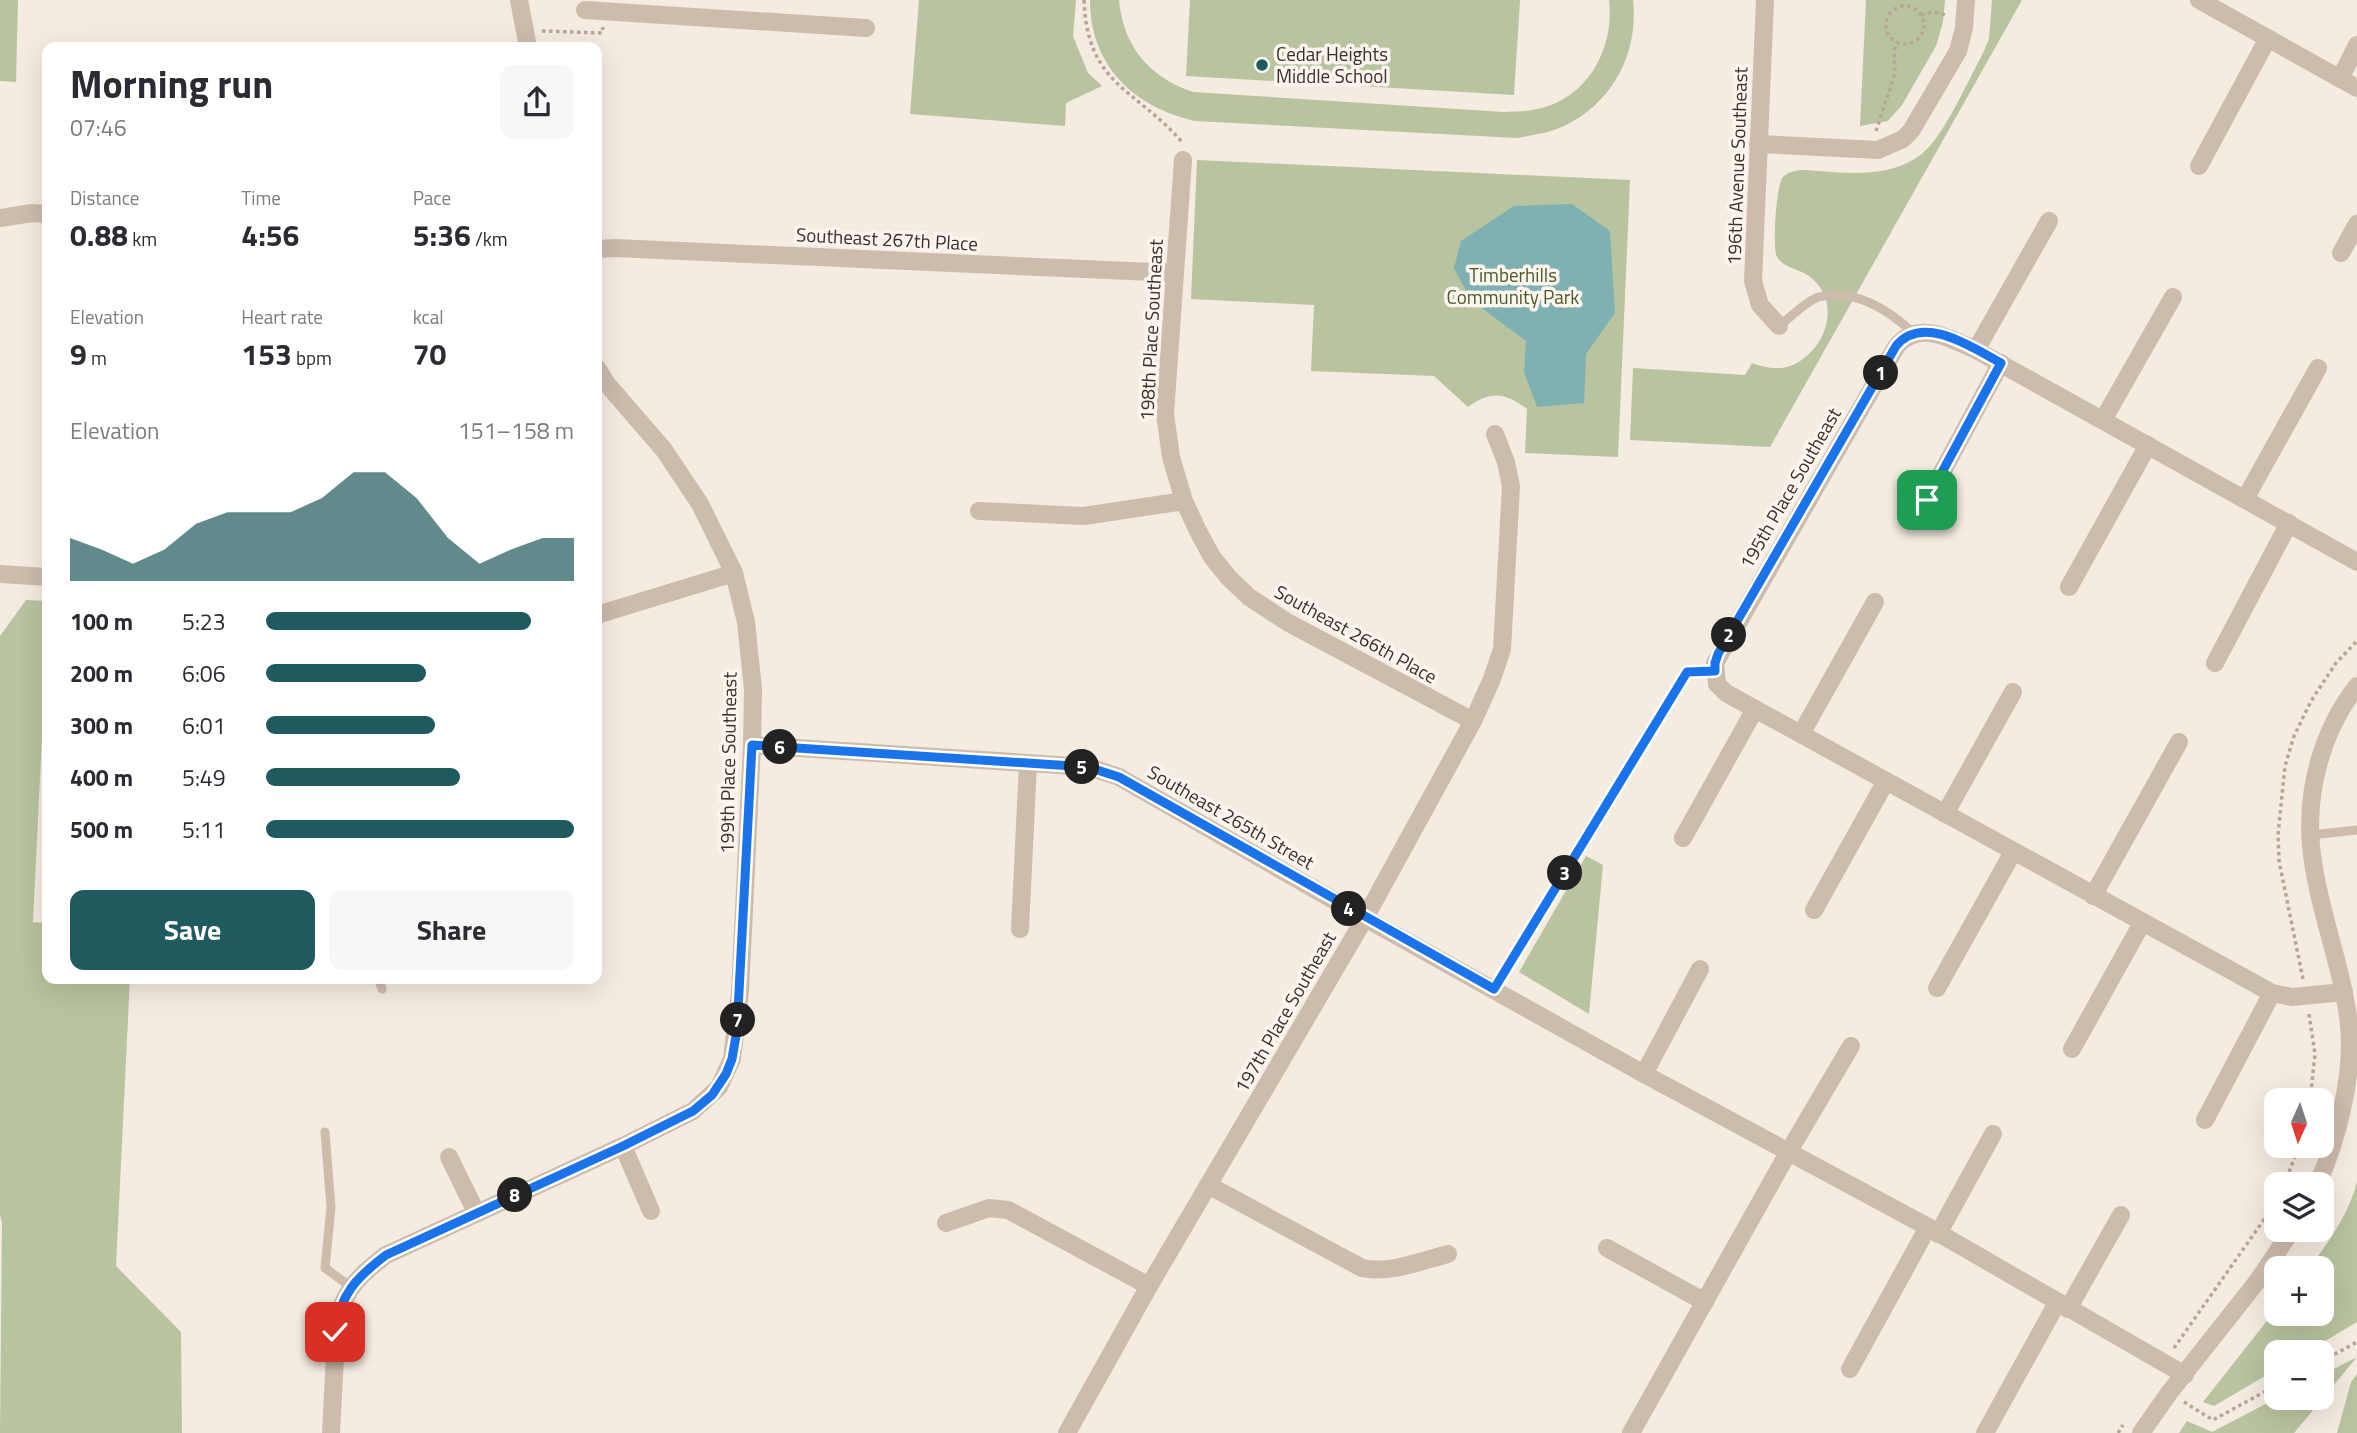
<!DOCTYPE html>
<html lang="en">
<head>
<meta charset="utf-8">
<style>
	:root { --surface:#fff; --page:#f7f7f7; --text:#2b2b33; --muted:#7c7c81; --accent:#1f5a5e }
	body { margin:0; font-family:"Titillium Web",sans-serif; background:var(--page); color:var(--text); height:100vh; display:flex; flex-direction:column; font-size:26px; white-space:nowrap }
	* { box-sizing:border-box; margin:0 }
	p { font-size:23px; color:var(--muted) }
	.icon { flex:none; width:38px; height:38px; fill:none; stroke:currentColor; stroke-width:2; stroke-linecap:round; stroke-linejoin:round }
	.map { position:relative; flex:1; overflow:hidden }
	.panel { position:absolute; left:42px; top:42px; width:560px; height:942px; display:flex; flex-direction:column; background:var(--surface); border-radius:14px; box-shadow:0 7px 28px #0002 }
	.panel>* { flex:none }
	.needle { width:46px; rotate:183deg }
	.controls { position:absolute; left:2264px; top:1088px; display:grid; gap:14px }
	.controls a { display:grid; place-items:center; width:70px; height:70px; border-radius:14px; background:var(--surface); box-shadow:0 7px 28px #0002; font-size:35px }
	.pin { position:absolute; display:grid; place-items:center; width:60px; height:60px; color:#fff; margin:-30px; border-radius:14px; box-shadow:0 4px 10px #0006 }
	.km { position:absolute; width:35px; height:35px; margin:-18px; border-radius:50%; background:#222; color:#fff; font-size:19px; line-height:35px; text-align:center }
	.round { display:grid; place-items:center; flex:none; width:74px; height:74px; border-radius:14px; background:var(--page) }
	.head { display:flex; align-items:center; justify-content:space-between; height:119px; padding:0 28px }
	h1 { font-size:38px; font-weight:700; line-height:52px }
	.metrics { display:grid; grid-template-columns:repeat(3,1fr); gap:10px; height:119px; padding:7px 28px }
	.metrics div { display:grid; align-content:center }
	.metrics b { font-size:30px; font-weight:700 }
	.metrics small { font-size:19px; font-weight:400 }
	.metrics p { font-size:19px }
	.chart { height:196px; padding:14px 28px }
	.chart p { display:flex; justify-content:space-between }
	.chart svg { width:100%; height:126px; margin-top:7px; fill:var(--accent); opacity:.7 }
	.primary-button { display:flex; gap:14px; margin-top:auto; padding:14px 28px }
	.primary-button a { flex:1; height:80px; border-radius:14px; background:var(--accent); color:#fff; font-size:28px; font-weight:700; line-height:80px; text-align:center }
	.primary-button a+a { background:var(--page); color:var(--text) }
	ul { padding:0 28px; list-style:none; font-size:23px }
	li { display:grid; grid-template-columns:112px 84px 1fr; align-items:center; height:52px }
	li i { height:18px; border-radius:9px; background:var(--accent) }
	.map>svg:first-child { display:block }
	.green { fill:#b8c4a0 }
	.water { fill:#7fb0b2 }
	.lines { fill:none; stroke-linecap:round; stroke-linejoin:round }
	.path { stroke:#b9a596; stroke-width:3.5; stroke-dasharray:3.5 3.5; stroke-linecap:butt }
	.lane { stroke:#cdbbac; stroke-width:9 }
	.street { stroke:#cdbbac; stroke-width:18 }
	.route-casing { stroke:#fff; stroke-width:14 }
	.route { stroke:#1a73e8; stroke-width:9 }
	.poi-dot { fill:#1f5a5e; stroke:#fbf5ee; stroke-width:2.5 }
	.labels { text-anchor:middle; stroke-width:7; stroke-linejoin:round; paint-order:stroke }
	.poi-label { font-size:19px; fill:#3b302b; stroke:#fbf5ee; text-anchor:start }
	.street-label { font-size:19px; fill:#3b302b; stroke:#fbf5ee }
	.park-label { font-size:19px; fill:#4a5a2e; stroke:#fbf5ee }
</style>
</head>
<body>
<div class="map">
<svg width="2357" height="1433" viewBox="0 0 2357 1433">
	<rect width="100%" height="100%" fill="#f4ebe1"/>
	<g class="green">
		<path d="M0,0H18L16,82L0,81Z"/>
		<path d="M919,0H1076L1073,36L1088,73L1102,86L1066,103L1065,126L910,114Z"/>
		<path d="M1090,0H1119C1123,46 1149,77 1193,92L1504,112C1513,111 1523,112 1532,110C1585,102 1615,51 1609,0H1633C1639,52 1613,103 1564,126C1549,133 1533,135 1517,138L1195,121C1134,107 1090,66 1090,0Z"/>
		<path d="M1190,0H1520L1514,95L1186,76Z"/>
		<path d="M1866,0H1945L1943,22L1936,46L1902,105L1888,121L1860,126Z"/>
		<path d="M1992,0H2022L1770,447L1630,440L1633,368L1745,375L1752,363C1769,370 1788,371 1803,359C1830,339 1839,298 1809,276C1799,269 1784,268 1777,257C1772,249 1776,185 1783,177C1788,172 1796,170 1803,170C1825,171 1850,175 1872,172C1891,171 1913,163 1926,150C1946,131 1969,79 1983,53L1989,39Z"/>
		<path d="M1197,160L1630,180L1618,457L1525,453L1527,409C1505,393 1492,390 1468,407L1434,376L1311,371L1314,305L1191,299Z"/>
		<path d="M26,600L47,601V711L43,716L33,922L47,923V978H130L116,1266L181,1332L182,1433H0L2,1222L0,1215V636Z"/>
		<path d="M1586,856L1603,865L1589,1014L1519,972Z"/>
		<path d="M2357,1182V1322L2305,1353H2277V1369L2214,1406L2203,1402L2277,1308V1314H2322V1269H2308C2328,1244 2349,1213 2357,1182Z"/>
		<path d="M2357,1357L2294,1433H2179L2187,1421L2212,1432L2277,1398H2322V1375Z"/>
		<path d="M2357,1374V1433H2337L2351,1382Z"/>
	</g>
	<path class="water" d="M1572,204L1610,231L1615,313L1586,354L1584,403L1537,407L1524,372L1526,341L1471,300L1454,268L1461,241L1514,206Z"/>
	<g class="lines">
		<g class="path">
			<path d="M1084,0C1087,85 1135,88 1182,142"/>
			<circle cx="1905" cy="25" r="19"/>
			<path d="M1921,15L1933,12L1946,15"/>
			<path d="M542,31L602,33L603,27"/>
			<path d="M1876,131L1895,73L1894,52L1897,42"/>
			<path d="M1502,975L1687,672H1699"/>
			<path d="M2303,979L2279,861L2278,835L2285,766L2294,736L2311,701L2336,663L2357,641"/>
			<path d="M2309,1014L2315,1054L2310,1101"/>
			<path d="M2284,1185L2299,1146"/>
			<path d="M2174,1348L2277,1201"/>
			<path d="M2322,1361L2357,1342"/>
			<path d="M2184,1402L2213,1420L2277,1385"/>
			<path d="M2118,1433L2123,1425"/>
		</g>
		<g class="lane">
			<path d="M1779,326C1791,317 1806,301 1819,297C1853,287 1891,311 1914,334"/>
			<path d="M2311,835L2357,830"/>
			<path d="M378,978L382,989"/>
			<path d="M325,1132L331,1207L325,1268L351,1287"/>
		</g>
		<g class="street">
			<path d="M519,0L528,47"/>
			<path d="M1765,0L1753,281L1760,305L1779,326"/>
			<path d="M2199,0L2357,88"/>
			<path d="M585,10L866,28"/>
			<path d="M2340,79L2357,45"/>
			<path d="M1758,144L1878,150L1903,139L1911,131L1958,51L1964,28L1966,0"/>
			<path d="M1183,160L1165,414L1171,457L1184,501L1198,531L1212,557L1229,578L1249,597L1287,622L1473,721"/>
			<path d="M2199,166L2267,40"/>
			<path d="M0,218L32,213L47,214"/>
			<path d="M597,249L615,248L1175,273"/>
			<path d="M2341,253L2357,224"/>
			<path d="M1976,350L2049,221"/>
			<path d="M2103,420L2173,297"/>
			<path d="M2245,499L2318,368"/>
			<path d="M1927,500L2001,363"/>
			<path d="M979,511L1084,516L1184,501"/>
			<path d="M0,574L47,577"/>
			<path d="M2069,587L2148,445"/>
			<path d="M597,615L734,573"/>
			<path d="M2215,663L2289,523"/>
			<path d="M1801,734L1875,602"/>
			<path d="M752,745L1089,767L1119,777L1365,918L1644,1074L1928,1227L2185,1375"/>
			<path d="M1945,814L2013,692"/>
			<path d="M1683,838L1755,709"/>
			<path d="M2093,896L2179,742"/>
			<path d="M1814,910L1886,781"/>
			<path d="M1020,929L1028,764"/>
			<path d="M1937,988L2013,852"/>
			<path d="M2344,992L2292,997L2272,993L1726,693L1717,684L1715,663L1896,347C1918,319 1951,339 1976,350L2357,562"/>
			<path d="M2072,1049L2142,923"/>
			<path d="M1644,1074L1700,969"/>
			<path d="M2205,1120L2272,993"/>
			<path d="M623,1146L651,1211"/>
			<path d="M449,1157L476,1212"/>
			<path d="M1208,1185L1362,1268C1390,1274 1421,1261 1448,1254"/>
			<path d="M2317,1185C2338,1140 2354,1073 2349,1024C2342,964 2317,907 2311,846C2306,791 2322,730 2357,686"/>
			<path d="M946,1223L989,1208L1008,1210L1149,1286"/>
			<path d="M1938,1234L1993,1134"/>
			<path d="M1607,1248L1705,1302"/>
			<path d="M2068,1309L2121,1215"/>
			<path d="M1850,1369L1928,1227"/>
			<path d="M331,1433L337,1318C347,1287 361,1274 386,1255L623,1146L693,1111L719,1087L732,1059L740,992L752,745L753,689L746,622L734,573L700,504L664,450L607,384L597,368"/>
			<path d="M1067,1433L1149,1286L1365,918L1473,721L1492,679L1502,649L1511,486L1506,462L1495,434"/>
			<path d="M1631,1433L1789,1151L1851,1046"/>
			<path d="M1985,1433L2057,1303"/>
			<path d="M2141,1433L2169,1393L2259,1279L2292,1230"/>
		</g>
	</g>
	<g class="lines">
		<defs>
			<path id="route" d="M335,1332C340,1294 357,1277 386,1255L623,1146L693,1111L712,1095L726,1074L732,1059L737,1030L752,745L1088,767L1119,777L1494,989L1687,672L1715,671V663L1718,654L1896,346C1923,313 1973,348 2001,363L1927,500"/>
		</defs>
		<use href="#route" class="route-casing"/>
		<use href="#route" class="route"/>
	</g>
	<circle class="poi-dot" cx="1262" cy="65" r="7"/>
	<g class="labels">
		<g class="poi-label">
			<text x="1276" y="61">Cedar Heights<tspan x="1276" dy="22">Middle School</tspan></text>
		</g>
		<g class="street-label">
			<text transform="translate(1737 166) rotate(-88)" y="7">196th Avenue Southeast</text>
			<text transform="translate(887 239) rotate(3)" y="7">Southeast 267th Place</text>
			<text transform="translate(1151 330) rotate(-87)" y="7">198th Place Southeast</text>
			<text transform="translate(1790 488) rotate(-60)" y="7">195th Place Southeast</text>
			<text transform="translate(1356 634) rotate(29)" y="7">Southeast 266th Place</text>
			<text transform="translate(728 763) rotate(-89)" y="7">199th Place Southeast</text>
			<text transform="translate(1231 817) rotate(30)" y="7">Southeast 265th Street</text>
			<text transform="translate(1285 1012) rotate(-60)" y="7">197th Place Southeast</text>
		</g>
		<g class="park-label">
			<text x="1513" y="282">Timberhills<tspan x="1513" dy="22">Community Park</tspan></text>
		</g>
	</g>
</svg>
<div class="controls">
<a><svg class="needle" viewBox="-14 -14 28 28"><path d="M0-13l5 13h-10z" fill="#e53935"/><path d="M0 13l5-13h-10z" fill="#7c7c81"/></svg></a>
<a><svg class="icon" aria-label="layers" viewBox="0 0 24 24"><path d="M12 4l9 5-9 5-9-5zM3 14l9 5 9-5"/></svg></a>
<a>+</a>
<a>−</a>
</div>
<div class="pin" style="left:1927px;top:500px;background:#1e9e55"><svg class="icon" aria-label="arrive" viewBox="0 0 24 24"><path d="M6 21V4h12l-3 4 3 4H6"/></svg></div>
<div class="pin" style="left:335px;top:1332px;background:#d93025"><svg class="icon" aria-label="check" viewBox="0 0 24 24"><path d="M5 12l5 5 9-10"/></svg></div>
<b class="km" style="left:1881px;top:373px">1</b>
<b class="km" style="left:1729px;top:635px">2</b>
<b class="km" style="left:1565px;top:873px">3</b>
<b class="km" style="left:1349px;top:909px">4</b>
<b class="km" style="left:1082px;top:767px">5</b>
<b class="km" style="left:780px;top:747px">6</b>
<b class="km" style="left:738px;top:1020px">7</b>
<b class="km" style="left:515px;top:1195px">8</b>
<section class="panel">
<div class="head"><div><h1>Morning run</h1><p>07:46</p></div><a class="round"><svg class="icon" aria-label="share" viewBox="0 0 24 24"><path d="M12 15V3M7 8l5-5 5 5M5 13v7h14v-7"/></svg></a></div>
<div class="metrics">
<div><p>Distance</p><b>0.88<small> km</small></b></div>
<div><p>Time</p><b>4:56</b></div>
<div><p>Pace</p><b>5:36<small> /km</small></b></div>
</div>
<div class="metrics">
<div><p>Elevation</p><b>9<small> m</small></b></div>
<div><p>Heart rate</p><b>153<small> bpm</small></b></div>
<div><p>kcal</p><b>70</b></div>
</div>
<div class="chart"><p><span>Elevation</span>151–158 m</p>
<svg viewBox="0 0 160 44" preserveAspectRatio="none"><path d="M0 44V29L10 33L20 38L30 33L40 24L50 20L60 20L70 20L80 15L90 6L100 6L110 15L120 29L130 38L140 33L150 29L160 29V44z"/></svg>
</div>
<ul>
<li><b>100 m</b>5:23<i style="width:86%"></i></li>
<li><b>200 m</b>6:06<i style="width:52%"></i></li>
<li><b>300 m</b>6:01<i style="width:55%"></i></li>
<li><b>400 m</b>5:49<i style="width:63%"></i></li>
<li><b>500 m</b>5:11<i style="width:100%"></i></li>
</ul>
<div class="primary-button"><a>Save</a><a>Share</a></div>
</section>
</div>
</body>
</html>
